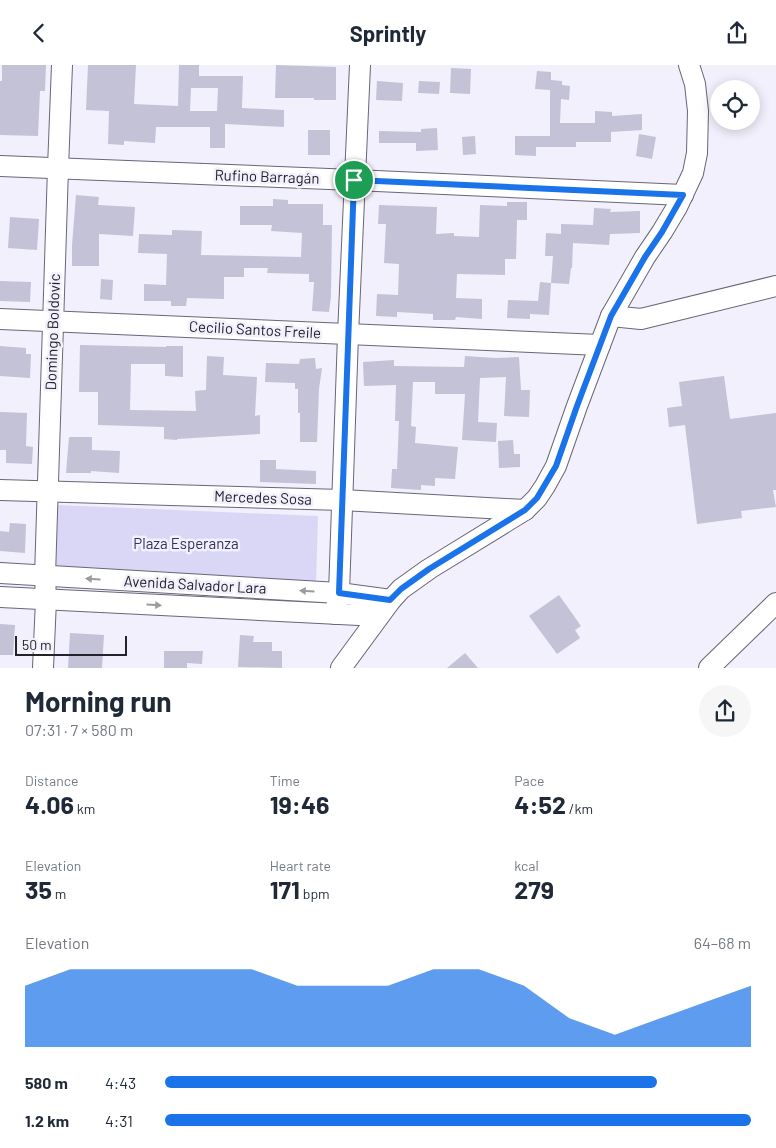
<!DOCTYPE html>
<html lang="en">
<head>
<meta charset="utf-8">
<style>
	:root { --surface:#fff; --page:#f6f6f7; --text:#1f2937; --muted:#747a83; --accent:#1a73e8 }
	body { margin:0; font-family:Barlow,sans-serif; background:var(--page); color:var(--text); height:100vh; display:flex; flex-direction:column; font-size:19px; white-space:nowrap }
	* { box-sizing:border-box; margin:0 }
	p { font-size:16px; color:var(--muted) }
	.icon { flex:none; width:28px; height:28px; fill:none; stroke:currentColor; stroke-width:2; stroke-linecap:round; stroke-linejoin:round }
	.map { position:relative; height:603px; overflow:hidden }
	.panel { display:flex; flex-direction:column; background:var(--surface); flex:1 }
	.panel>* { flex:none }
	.tools { position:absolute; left:710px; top:15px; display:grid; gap:10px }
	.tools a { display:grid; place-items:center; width:50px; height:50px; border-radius:50%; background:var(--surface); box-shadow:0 2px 12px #0003; font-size:25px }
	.scale { position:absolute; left:15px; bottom:12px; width:112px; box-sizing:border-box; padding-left:5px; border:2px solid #24232b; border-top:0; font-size:14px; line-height:18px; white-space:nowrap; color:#24232b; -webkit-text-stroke:4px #f1f0fc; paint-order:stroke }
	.pin { position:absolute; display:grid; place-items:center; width:42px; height:42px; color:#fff; margin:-21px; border:2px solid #fff; border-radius:50%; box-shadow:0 1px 5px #0007 }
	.round { display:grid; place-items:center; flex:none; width:52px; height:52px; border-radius:26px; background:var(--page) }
	.summary { display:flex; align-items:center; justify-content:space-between; height:85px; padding:0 25px }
	h1 { font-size:28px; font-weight:700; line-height:38px }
	.metrics { display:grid; grid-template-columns:repeat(3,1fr); gap:8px; height:85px; padding:5px 25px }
	.metrics div { display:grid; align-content:center }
	.metrics b { font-size:25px; font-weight:700 }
	.metrics small { font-size:14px; font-weight:400 }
	.metrics p { font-size:14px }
	.chart { height:140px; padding:10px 25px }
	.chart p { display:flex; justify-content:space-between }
	.chart svg { width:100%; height:90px; margin-top:5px; fill:var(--accent); opacity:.7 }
	ul { padding:0 25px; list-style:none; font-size:16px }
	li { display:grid; grid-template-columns:80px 60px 1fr; align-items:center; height:38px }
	li i { height:12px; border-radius:6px; background:var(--accent) }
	header { display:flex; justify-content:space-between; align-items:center; height:65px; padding:0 25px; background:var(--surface); font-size:22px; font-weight:700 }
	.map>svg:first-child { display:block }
	.green { fill:#d9d6f6 }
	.building { fill:#c4c2d6; fill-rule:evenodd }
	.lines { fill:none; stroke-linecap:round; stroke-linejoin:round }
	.minor-casing { stroke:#686678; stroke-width:22 }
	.minor { stroke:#fff; stroke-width:20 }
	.oneway { fill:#9c9ca0 }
	.route-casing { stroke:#fff; stroke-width:10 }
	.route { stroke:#1a73e8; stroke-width:6 }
	.labels { text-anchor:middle; stroke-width:5; stroke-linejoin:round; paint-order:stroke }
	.street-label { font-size:15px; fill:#24232b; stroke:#f1f0fc }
	.park-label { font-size:15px; fill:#372e5e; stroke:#f1f0fc }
</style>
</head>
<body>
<header><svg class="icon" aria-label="back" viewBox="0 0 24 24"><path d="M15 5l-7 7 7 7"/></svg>Sprintly<svg class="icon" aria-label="share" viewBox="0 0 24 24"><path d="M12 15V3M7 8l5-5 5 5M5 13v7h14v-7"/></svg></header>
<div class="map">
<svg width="776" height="603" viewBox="0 0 776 603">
	<rect width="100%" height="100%" fill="#f1f0fc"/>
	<path class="green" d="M57,440L318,451L316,518L54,507Z"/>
	<g class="building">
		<path d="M2,0H46L45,26H40L38,71L0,70V16H2Z"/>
		<path d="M88,0H136L134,39L178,41L179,0H199V11H243L242,43L284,45V62L225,59V83H210V62H156L155,78L124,76V80L108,79L109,46L86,45ZM191,23H218L217,46H190Z"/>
		<path d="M276,0L336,2V35H314V33H275Z"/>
		<path d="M451,3L471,4L470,29L450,28Z"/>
		<path d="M537,6L551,7V15L562,16V20L570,21L569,35L561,34L560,58H595V46L612,47V51L642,49V65L611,67V77H576V82H536V91L515,90V71H550V25L535,24Z"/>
		<path d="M377,16L403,18L402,36L376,35Z"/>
		<path d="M419,16L440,17L439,29L418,28Z"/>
		<path d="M437,63L438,85L416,86V78H379V66L421,67V64Z"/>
		<rect x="308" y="65" width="22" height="25"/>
		<path d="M639,69L656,72L652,94L636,91Z"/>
		<path d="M475,71L476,89L463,90L462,72Z"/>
		<path d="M76,130L99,132L98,140L135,142L133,171L99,169V201H72V180Z"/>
		<path d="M273,134L288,135V139H323V160H332L331,231L329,247L312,246L314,217H309V209L267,208L268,203H244V212H224V234L187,233L186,241H171V236H144V219L166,220L167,189L138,188L139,169L172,170V165L202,166L201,190L301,192L302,168L271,166L272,160H240V141H273Z"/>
		<path d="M507,137H527V155H517L516,194H505V210L457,209L456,233L482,234V254L456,252L455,255H433V249L397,247V252L376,251L377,229L398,230L399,199L384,198L386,159H378L379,140L437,142L436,169L454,168V171L479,172L480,140L507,141Z"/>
		<path d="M594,143L611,144L610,147L640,146V168L610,169L609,180L573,178L572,203H571L569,219L551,218L553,191H545L546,168L561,169V159L593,160Z"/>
		<path d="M10,152L39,154L37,185L8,183Z"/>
		<path d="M101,214L113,215L112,235L100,234Z"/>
		<path d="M0,216L31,217L30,237L0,236Z"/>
		<path d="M540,217L551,218L549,250L530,249V254L507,253L508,235L538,236Z"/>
		<path d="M80,280L166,282V281H183V312L165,311V299H131L130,345L196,346L195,326L206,325L207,291L224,292L223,310L257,312L255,351L260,350V369L177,374V375L164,374V362L98,360V327H79Z"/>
		<path d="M0,281L26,283V289H31L30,313L0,311Z"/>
		<path d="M465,291L496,293L519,292L521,325H530L529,352L504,351L506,312L480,313L478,357L497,358L496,377L462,375L465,329H435V317H413L411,361L416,362L415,378L458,382L455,414L435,413V421L421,420V425L391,423L392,404H397L399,356H395L396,320L364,321L363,297L394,295V301L464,302Z"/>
		<path d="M315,293L316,304L322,303L319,324L317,377H300V348H298V324H295V318L265,317L266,298L299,299L300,294Z"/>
		<path d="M724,311L730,354L776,348V425H773L776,442L741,446L742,453L697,459L685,360L669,362L667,343L682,341L679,317Z"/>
		<path d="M0,347L27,348L26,381L33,382L32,399L6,398V385H0Z"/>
		<path d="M69,372H92V385L120,386L119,408L91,406V408H66Z"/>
		<path d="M513,375L514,389H520V402L499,403L498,376Z"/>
		<path d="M260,395H276V404L316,406V419L260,417Z"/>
		<path d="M10,458L26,459L25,488L0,486V466L9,467Z"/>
		<path d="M559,530L581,561L575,565L580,573L557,589L529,551Z"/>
		<path d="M0,559L15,560L13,590H0Z"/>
		<path d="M70,568L104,570L102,603H68Z"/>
		<path d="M240,570L254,571L253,577H272V586H282V603L238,602Z"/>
		<path d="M164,586H203L202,599L187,598V603H164Z"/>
		<path d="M465,588L478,603H447Z"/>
	</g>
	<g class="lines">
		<defs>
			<g id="minor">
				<path d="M0,101L354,115L683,130"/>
				<path d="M611,251L641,254L776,221"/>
				<path d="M0,254L600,280"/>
				<path d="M0,425L342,435L525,445"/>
				<path d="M0,508L339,528L391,535"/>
				<path d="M0,532L379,551"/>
				<path d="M335,549L339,528L348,270L360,0"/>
				<path d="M43,603L46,535L45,511L58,103L62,0"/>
				<path d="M341,603L391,535L401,524L429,504L525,445L537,433L545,421L556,401L577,341L611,251L645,192L662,167L677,142L693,108L697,88L698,46L695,19L689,0"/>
				<path d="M709,603L776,538"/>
			</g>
		</defs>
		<use href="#minor" class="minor-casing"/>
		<use href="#minor" class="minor"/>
	</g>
	<defs><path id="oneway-solid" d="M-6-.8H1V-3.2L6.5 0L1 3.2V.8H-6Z" transform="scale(1.25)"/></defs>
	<g class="oneway">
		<use href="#oneway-solid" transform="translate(93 514) rotate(-177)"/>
		<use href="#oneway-solid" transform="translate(307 526) rotate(-177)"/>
		<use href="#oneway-solid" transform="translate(154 540) rotate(3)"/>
	</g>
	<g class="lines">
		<defs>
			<path id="route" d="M354,115L683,130L662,167L645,192L611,251L577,341L556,401L537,433L525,445L429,504L401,524L390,535L339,528Z"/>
		</defs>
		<use href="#route" class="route-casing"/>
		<use href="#route" class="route"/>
	</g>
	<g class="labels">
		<g class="street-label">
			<text transform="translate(267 112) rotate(2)" y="5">Rufino Barragán</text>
			<text transform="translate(255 265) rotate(3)" y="5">Cecilio Santos Freile</text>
			<text transform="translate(53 267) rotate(-88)" y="5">Domingo Boldovic</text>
			<text transform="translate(263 433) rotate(2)" y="5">Mercedes Sosa</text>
			<text transform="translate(195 520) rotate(3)" y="5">Avenida Salvador Lara</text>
		</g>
		<g class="park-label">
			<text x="186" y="484">Plaza Esperanza</text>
		</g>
	</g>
</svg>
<div class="tools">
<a><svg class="icon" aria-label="locate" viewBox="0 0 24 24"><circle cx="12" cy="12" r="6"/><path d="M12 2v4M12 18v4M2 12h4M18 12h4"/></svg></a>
</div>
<div class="scale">50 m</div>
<div class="pin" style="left:354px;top:115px;background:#1e9e55"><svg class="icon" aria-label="arrive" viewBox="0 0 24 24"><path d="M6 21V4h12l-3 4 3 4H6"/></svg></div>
</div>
<section class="panel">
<div class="summary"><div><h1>Morning run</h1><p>07:31 · 7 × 580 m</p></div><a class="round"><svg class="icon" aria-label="share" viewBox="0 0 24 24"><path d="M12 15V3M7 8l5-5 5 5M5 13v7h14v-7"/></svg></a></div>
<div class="metrics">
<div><p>Distance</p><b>4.06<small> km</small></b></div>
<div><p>Time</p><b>19:46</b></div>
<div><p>Pace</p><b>4:52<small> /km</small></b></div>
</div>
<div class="metrics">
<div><p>Elevation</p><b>35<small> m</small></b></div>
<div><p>Heart rate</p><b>171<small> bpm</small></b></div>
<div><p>kcal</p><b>279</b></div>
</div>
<div class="chart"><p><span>Elevation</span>64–68 m</p>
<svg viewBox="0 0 160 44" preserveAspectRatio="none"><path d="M0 44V14L10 6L20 6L30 6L40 6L50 6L60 14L70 14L80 14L90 6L100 6L110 14L120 30L130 38L140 30L150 22L160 14V44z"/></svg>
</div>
<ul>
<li><b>580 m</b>4:43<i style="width:84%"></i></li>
<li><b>1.2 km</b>4:31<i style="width:100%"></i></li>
</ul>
</section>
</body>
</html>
